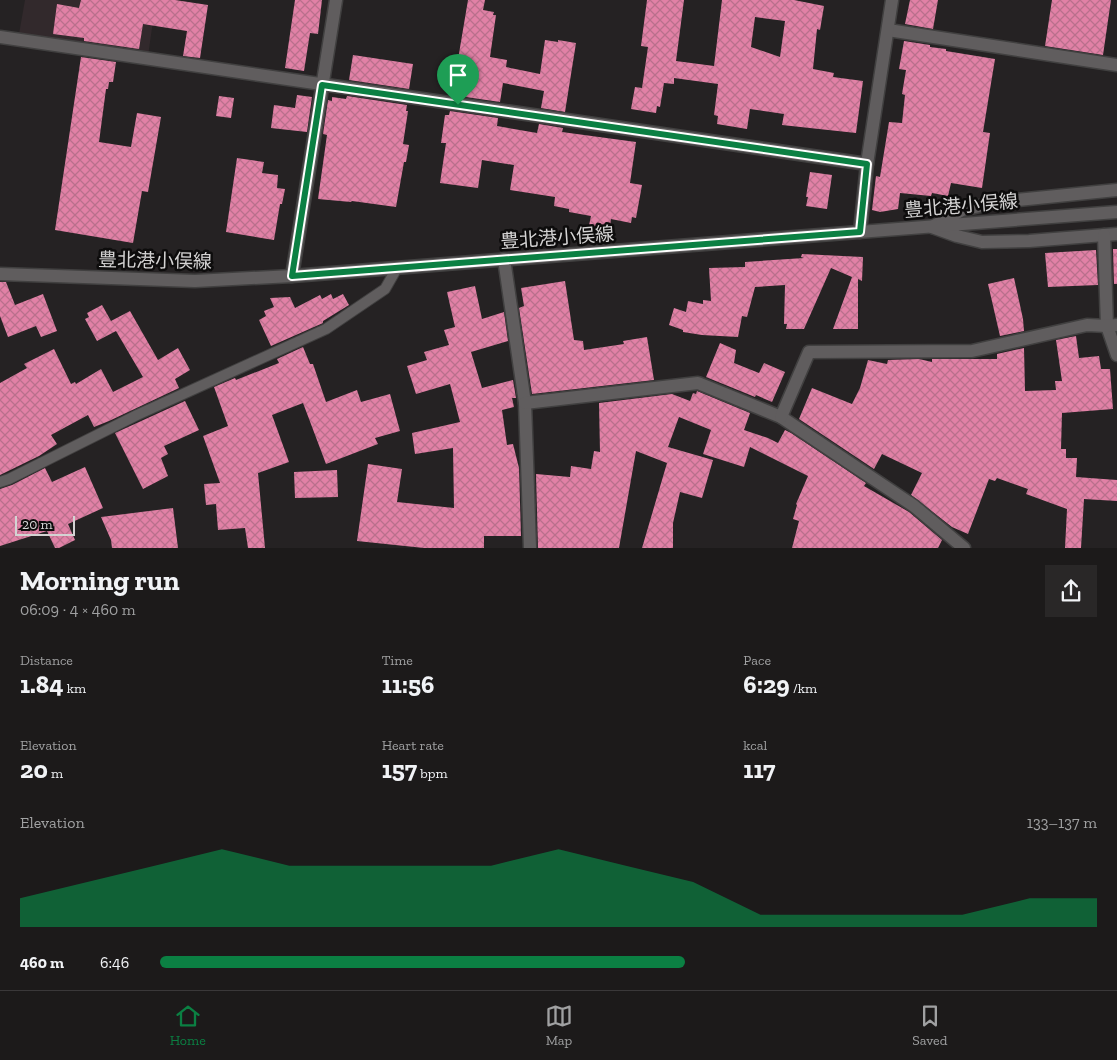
<!DOCTYPE html>
<html lang="en">
<head>
<meta charset="utf-8">
<style>
	:root { --surface:#1c1a1a; --page:#292727; --text:#f1f3f6; --muted:#a0a1a2; --line:#3a3839; --accent:#0b8043 }
	body { margin:0; font-family:"Zilla Slab","Noto Sans JP",serif; background:var(--page); color:var(--text); height:100vh; display:flex; flex-direction:column; font-size:19px; white-space:nowrap }
	* { box-sizing:border-box; margin:0 }
	p { font-size:16px; color:var(--muted) }
	.icon { flex:none; width:28px; height:28px; fill:none; stroke:currentColor; stroke-width:2; stroke-linecap:round; stroke-linejoin:round }
	.map { position:relative; height:548px; overflow:hidden }
	.details { display:flex; flex-direction:column; background:var(--surface); flex:1 }
	.details>* { flex:none }
	.scale { position:absolute; left:15px; bottom:12px; width:60px; box-sizing:border-box; padding-left:5px; border:2px solid #d4d3d3; border-top:0; font-size:14px; line-height:18px; white-space:nowrap; color:#d4d3d3; -webkit-text-stroke:4px #0d0c0c; paint-order:stroke }
	.pin { position:absolute; display:grid; place-items:center; width:42px; height:42px; color:#fff; margin:-51px -21px; border-radius:50% 50% 50% 0; rotate:-45deg; box-shadow:0 0 5px #0007 }
	.pin .icon { rotate:45deg }
	.round { display:grid; place-items:center; flex:none; width:52px; height:52px; border-radius:0px; background:var(--page) }
	.overview { display:flex; align-items:center; justify-content:space-between; height:85px; padding:0 20px }
	h1 { font-size:28px; font-weight:700; line-height:38px }
	.metrics { display:grid; grid-template-columns:repeat(3,1fr); gap:8px; height:85px; padding:5px 20px }
	.metrics div { display:grid; align-content:center }
	.metrics b { font-size:25px; font-weight:700 }
	.metrics small { font-size:14px; font-weight:400 }
	.metrics p { font-size:14px }
	.chart { height:140px; padding:10px 20px }
	.chart p { display:flex; justify-content:space-between }
	.chart svg { width:100%; height:90px; margin-top:5px; fill:var(--accent); opacity:.7 }
	ul { padding:0 20px; list-style:none; font-size:16px }
	li { display:grid; grid-template-columns:80px 60px 1fr; align-items:center; height:38px }
	li i { height:12px; border-radius:6px; background:var(--accent) }
	.tab-bar { display:flex; justify-content:space-around; align-items:center; height:70px; border-top:1px solid var(--line); background:var(--surface); font-size:14px; color:var(--muted) }
	.tab-bar a { display:grid; justify-items:center; gap:2px }
	.tab-bar .on { color:var(--accent) }
	.map>svg:first-child { display:block }
	.built { fill:#32292c }
	.building { fill:url(#building-cross-hatch); fill-rule:evenodd }
	.lines { fill:none; stroke-linecap:round; stroke-linejoin:round }
	.service-casing { stroke:#414040; stroke-width:12 }
	.minor-casing { stroke:#414040; stroke-width:15 }
	.secondary-casing { stroke:#414040; stroke-width:15 }
	.service { stroke:#605d5e; stroke-width:10 }
	.minor { stroke:#605d5e; stroke-width:12 }
	.secondary { stroke:#605d5e; stroke-width:12 }
	.route-casing { stroke:#fff; stroke-width:10 }
	.route { stroke:#0b8043; stroke-width:6 }
	.labels { text-anchor:middle; stroke-width:5; stroke-linejoin:round; paint-order:stroke }
	.street-label { font-size:19px; fill:#d4d3d3; stroke:#0d0c0c }
</style>
</head>
<body>
<div class="map">
<svg width="1117" height="548" viewBox="0 0 1117 548">
	<defs>
		<pattern id="building-cross-hatch" width="8" height="8" patternUnits="userSpaceOnUse" patternTransform="scale(1.25)"><rect width="8" height="8" fill="#e181a6"/><path d="M0 0l8 8M0 8l8-8" fill="none" stroke="#b9708c"/></pattern>
	</defs>
	<rect width="100%" height="100%" fill="#252223"/>
	<path class="built" d="M25,0H156L148,56L19,34Z"/>
	<g class="building">
		<path d="M81,0H175L208,5L200,58L183,56L187,31L143,24L139,49L84,41V38L53,34L57,4L79,8Z"/>
		<path d="M295,0H322L318,34L310,33L304,71L285,68Z"/>
		<path d="M468,0H485L483,10L494,12L493,15H496L490,57L507,60L506,67L540,74L545,40L558,42V40L576,43L565,112L541,108L544,91L503,83L500,102L452,95Z"/>
		<path d="M647,0H684L676,61L714,66L722,0H794L824,6L820,30L817,29L813,69L834,73L833,77L863,81L856,133L782,125L784,114L750,109L747,129L717,124L718,116L714,115L718,84L674,78V84L664,83L660,107L657,106L656,113L631,109L635,87L642,88L648,47L641,46ZM755,17L785,21L780,57L751,47Z"/>
		<path d="M910,0H938L933,29L905,24Z"/>
		<path d="M1052,0H1111L1103,55L1045,46Z"/>
		<path d="M904,41L930,45V47L946,49V51L995,59L983,132L990,133L982,188L951,183L948,196L932,193L931,196L900,193L898,209L880,212L872,210L876,176L880,177L889,122L902,123L905,95L902,94L906,70L899,69Z"/>
		<path d="M353,55L413,64L409,89L349,80Z"/>
		<path d="M81,57L116,62L113,82H109L108,89H106L99,142L131,147L137,113L161,117L148,192L142,191L133,243L55,230Z"/>
		<path d="M297,95L312,97L307,132L271,128L274,105L295,108Z"/>
		<path d="M219,96L234,98L231,118L216,116Z"/>
		<path d="M347,96L407,105L406,111H408L403,144L409,145L406,162H404L396,207L352,201L351,202L318,199L327,135L323,134L328,100L332,101V97L346,99Z"/>
		<path d="M450,111L498,118L497,126L537,133L539,124L563,128L562,132L636,142L630,183L642,185L636,218L632,217L631,223L611,219L609,233L588,230L591,216L569,212V209L554,206L555,197L510,190L514,165L482,160L478,188L440,183L446,143H441L445,115H449Z"/>
		<path d="M237,158L264,162L262,173L278,175L277,188L285,189L282,204H280L274,240L226,232Z"/>
		<path d="M810,172L832,175L827,209L806,206L808,197H806Z"/>
		<path d="M1113,249H1117V284H1114Z"/>
		<path d="M1096,250L1098,285L1048,287L1045,253Z"/>
		<path d="M802,254L863,257L862,281L858,279V329H833L852,277L831,268L804,329H786L787,324H784L785,285L755,287L747,317L742,316L738,337L702,335L683,332V330L669,325L674,308L686,312L688,301L703,304V300L711,301L709,268L745,267V262L804,258L801,257Z"/>
		<path d="M1014,278L1023,319L1024,331L1000,336L988,284Z"/>
		<path d="M565,281L574,340L583,341L584,350L624,344L623,341L647,337L654,380L532,394L519,308L524,306L521,288Z"/>
		<path d="M0,282H6L15,305L43,294L57,331L41,337L36,326L8,337L0,316Z"/>
		<path d="M475,286L482,319L504,312L508,341L471,352L482,388L513,380L516,398H512L514,407L502,410L507,445L513,444L519,468L521,536H484V548H424L357,541L368,464L402,469L397,502L454,508L453,448L415,454L412,433L460,422L450,384L416,394L407,366L427,360L424,352L449,345L444,330L455,327L447,292Z"/>
		<path d="M331,294L333,299L343,294L349,305L323,321V323L271,346L259,320L266,316L264,311L274,307L270,298L290,297L295,308L320,295L322,299Z"/>
		<path d="M102,305L111,321L130,311L158,360L178,348L190,370L175,379L179,388L109,421L94,427L88,415L51,435L57,444L39,456L0,475V383L27,368L24,364L54,349L71,384L75,382L76,384L101,369L113,392L143,377L116,331L97,341L85,319L89,317L87,313Z"/>
		<path d="M1076,336L1079,358L1099,356L1101,369H1110L1113,409L1062,413L1061,449H1066V458H1077L1076,477L1117,480V501L1084,499L1081,548H1065L1067,509L1026,494L1028,489L997,478L995,481L989,479L968,534L952,527L911,495L922,473L882,454L874,469L799,419L812,388L852,404L860,388L868,360L887,364L888,360L919,359L932,362V359H997V354L1024,348L1025,391L1056,390L1055,381H1062L1056,340Z"/>
		<path d="M720,343L736,350L734,363L759,373L764,363L785,372L772,402L756,395L755,397L706,377Z"/>
		<path d="M303,347L310,364H313L326,402L357,390L361,402L390,394L400,431L375,438L378,444L326,464L303,403L272,415L289,462L258,473L265,548H248L245,528L218,530L216,504L206,505L204,484L220,483L203,436L228,426L214,387L235,378L236,380L279,363L277,359Z"/>
		<path d="M697,391L750,413L744,430L768,438L778,443L785,430L791,433L866,483L864,486L909,512L942,540L938,548H792L799,521L793,519L797,505L796,504L808,476L750,447L744,467L703,454L711,430L679,417L668,447L713,460L702,498L680,492L673,523V548H642L667,463L636,451L619,548H538L536,474L570,477L571,466L591,469L594,451L600,452L599,403L672,394L690,401L693,393L696,394Z"/>
		<path d="M185,401L199,430L164,446L168,454L161,458L168,476L143,489L115,433Z"/>
		<path d="M85,467L103,508L68,524L75,540L59,548H55L47,531L0,546V489L12,485L45,468L52,482Z"/>
		<path d="M337,470L338,497L295,498L294,472Z"/>
		<path d="M173,508L178,548H112L111,540L101,517Z"/>
	</g>
	<g class="lines">
		<defs>
			<path id="service" d="M0,482L9,479L137,415L326,329L385,289L397,268"/>
			<g id="minor">
				<path d="M888,30L1117,65"/>
				<path d="M0,37L867,164"/>
				<path d="M932,227L962,210L997,202L1117,190"/>
				<path d="M932,227L957,236L982,242L1029,241L1117,234"/>
				<path d="M860,232L867,164L892,0"/>
				<path d="M1104,235L1107,326L1117,355"/>
				<path d="M504,259L525,403L530,548"/>
				<path d="M292,276L336,0"/>
				<path d="M525,403L698,383L781,417L914,506L964,548"/>
				<path d="M781,417L809,352L972,351L1087,325L1107,326L1117,325"/>
			</g>
			<path id="secondary" d="M0,274L195,281L292,276L1117,212"/>
		</defs>
		<use href="#service" class="service-casing"/>
		<use href="#minor" class="minor-casing"/>
		<use href="#secondary" class="secondary-casing"/>
		<use href="#service" class="service"/>
		<use href="#minor" class="minor"/>
		<use href="#secondary" class="secondary"/>
	</g>
	<g class="lines">
		<defs>
			<path id="route" d="M322,85L867,164L860,232L292,276Z"/>
		</defs>
		<use href="#route" class="route-casing"/>
		<use href="#route" class="route"/>
	</g>
	<g class="labels">
		<g class="street-label">
			<text transform="translate(961 205) rotate(-5)" y="7">豊北港小俣線</text>
			<text transform="translate(557 237) rotate(-4)" y="7">豊北港小俣線</text>
			<text transform="translate(155 260) rotate(1)" y="7">豊北港小俣線</text>
		</g>
	</g>
</svg>
<div class="scale">20 m</div>
<div class="pin" style="left:458px;top:105px;background:#1e9e55"><svg class="icon" aria-label="arrive" viewBox="0 0 24 24"><path d="M6 21V4h12l-3 4 3 4H6"/></svg></div>
</div>
<section class="details">
<div class="overview"><div><h1>Morning run</h1><p>06:09 · 4 × 460 m</p></div><a class="round"><svg class="icon" aria-label="share" viewBox="0 0 24 24"><path d="M12 15V3M7 8l5-5 5 5M5 13v7h14v-7"/></svg></a></div>
<div class="metrics">
<div><p>Distance</p><b>1.84<small> km</small></b></div>
<div><p>Time</p><b>11:56</b></div>
<div><p>Pace</p><b>6:29<small> /km</small></b></div>
</div>
<div class="metrics">
<div><p>Elevation</p><b>20<small> m</small></b></div>
<div><p>Heart rate</p><b>157<small> bpm</small></b></div>
<div><p>kcal</p><b>117</b></div>
</div>
<div class="chart"><p><span>Elevation</span>133–137 m</p>
<svg viewBox="0 0 160 44" preserveAspectRatio="none"><path d="M0 44V30L10 22L20 14L30 6L40 14L50 14L60 14L70 14L80 6L90 14L100 22L110 38L120 38L130 38L140 38L150 30L160 30V44z"/></svg>
</div>
<ul>
<li><b>460 m</b>6:46<i style="width:56%"></i></li>
</ul>
</section>
<nav class="tab-bar">
<a class="on"><svg class="icon" aria-label="home" viewBox="0 0 24 24"><path d="M3 11l9-7 9 7M6 9v11h12V9"/></svg>Home</a>
<a><svg class="icon" aria-label="map" viewBox="0 0 24 24"><path d="M3 6l6-2 6 2 6-2v14l-6 2-6-2-6 2zM9 4v14M15 6v14"/></svg>Map</a>
<a><svg class="icon" aria-label="saved" viewBox="0 0 24 24"><path d="M7 4h10v16l-5-4-5 4z"/></svg>Saved</a>
</nav>
</body>
</html>
